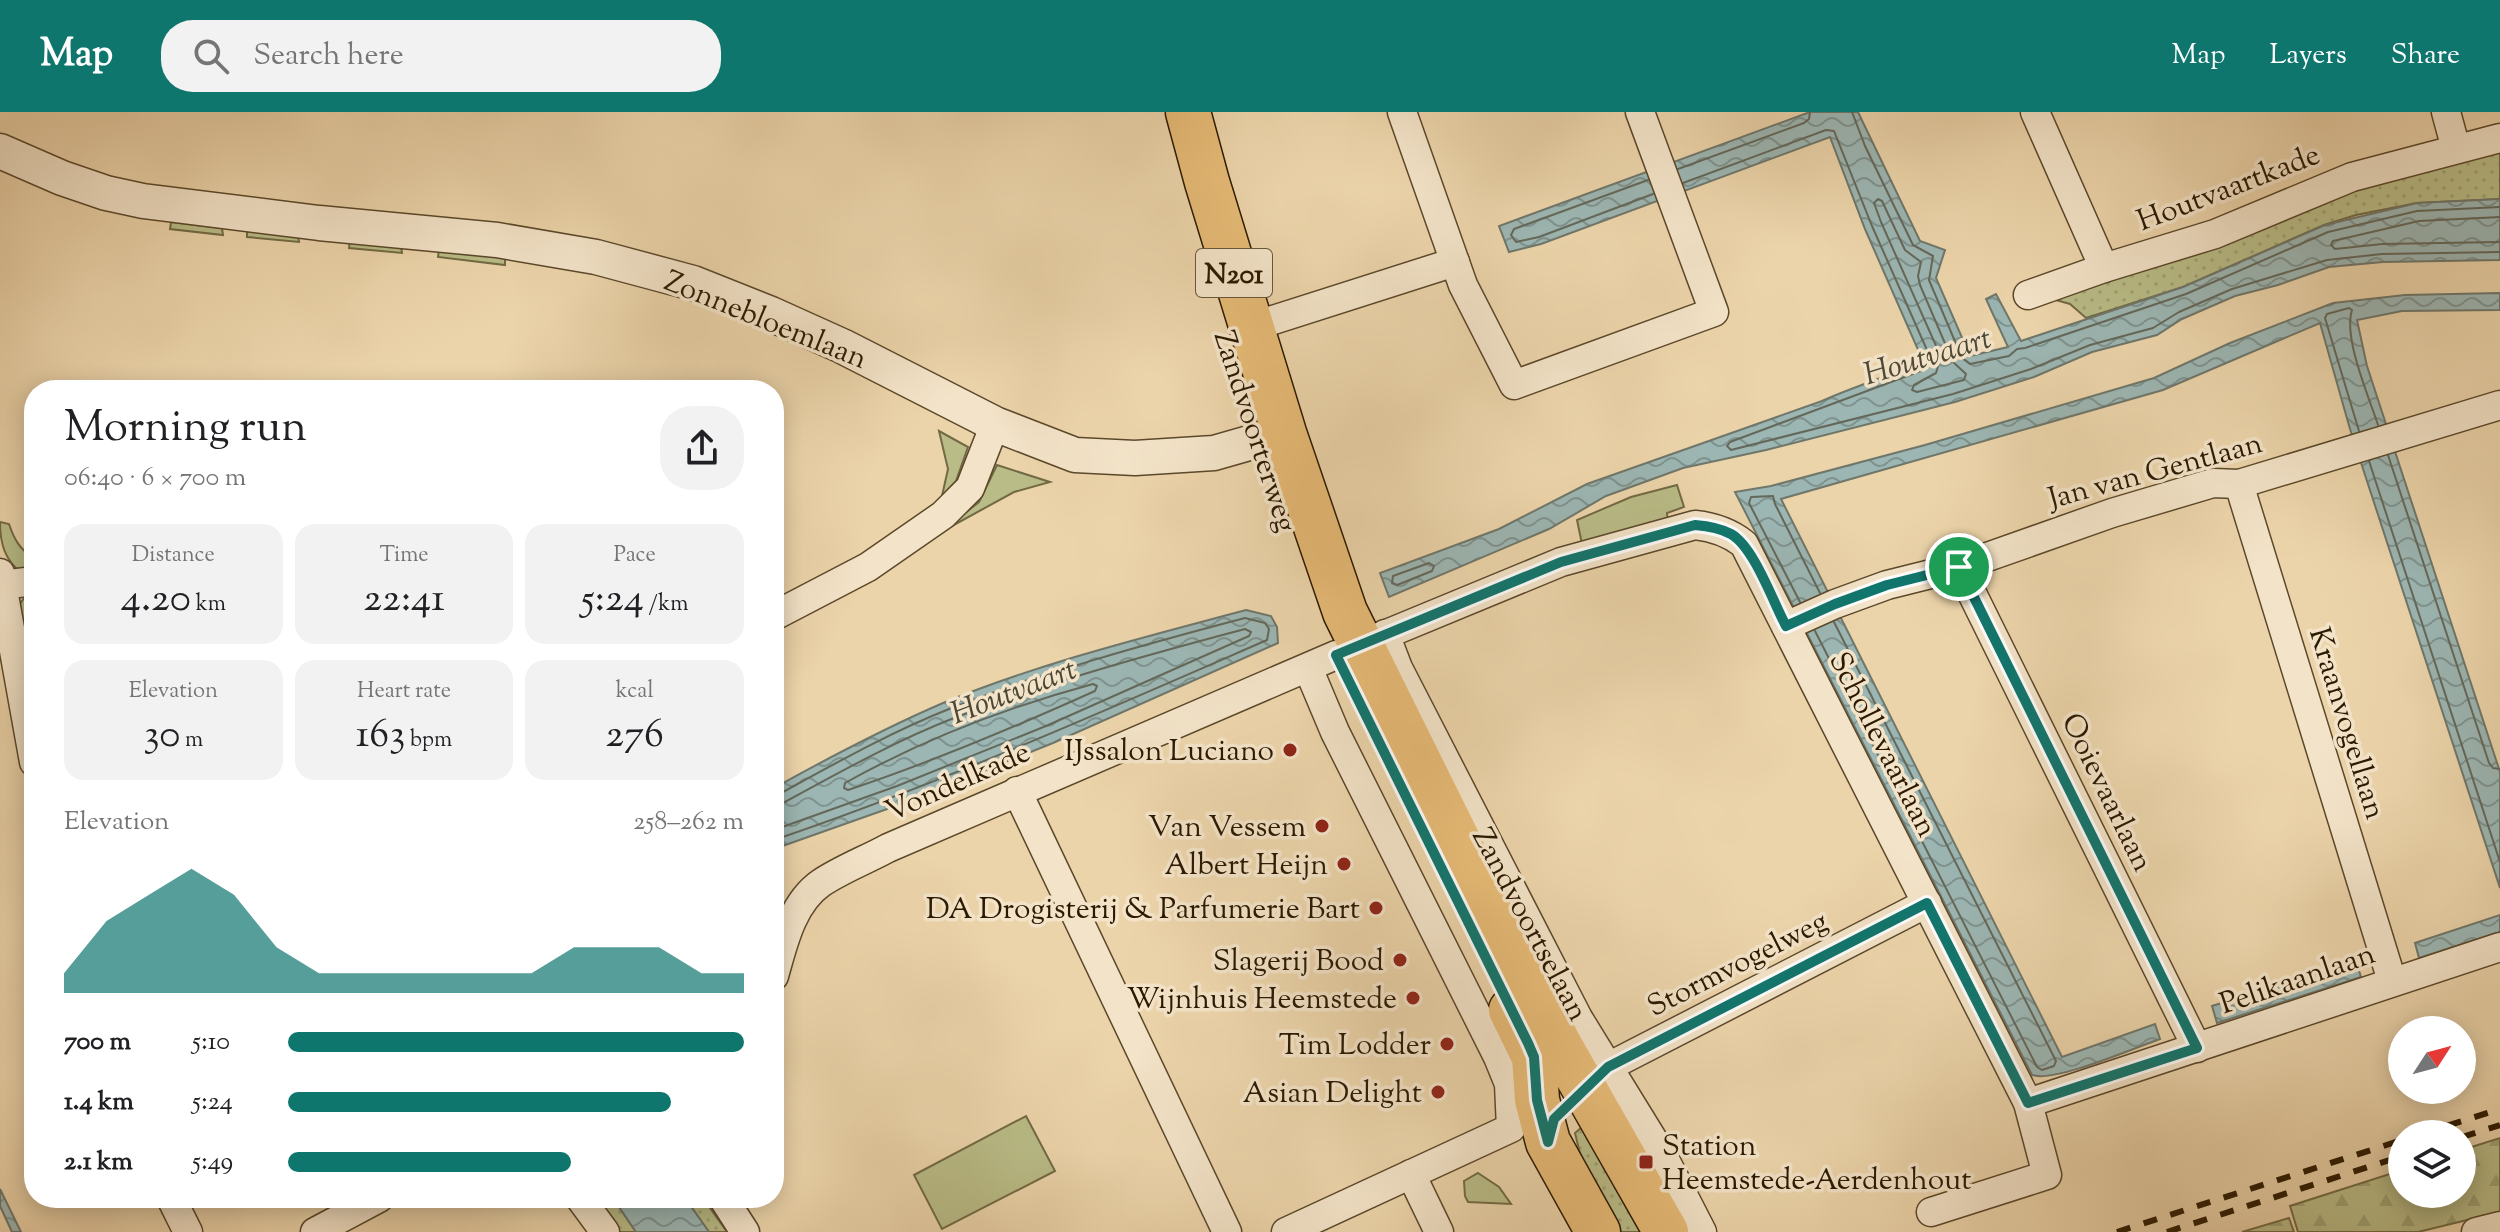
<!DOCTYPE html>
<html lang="en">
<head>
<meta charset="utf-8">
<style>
	:root { --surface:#fff; --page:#f2f2f2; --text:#202124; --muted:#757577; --accent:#0f766e }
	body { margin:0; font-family:"Sorts Mill Goudy",serif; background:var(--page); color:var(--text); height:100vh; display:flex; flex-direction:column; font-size:30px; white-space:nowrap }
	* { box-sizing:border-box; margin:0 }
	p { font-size:26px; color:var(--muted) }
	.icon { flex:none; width:44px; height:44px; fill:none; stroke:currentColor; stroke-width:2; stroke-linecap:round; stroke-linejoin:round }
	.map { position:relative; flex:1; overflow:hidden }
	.panel { position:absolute; left:24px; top:268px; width:760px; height:828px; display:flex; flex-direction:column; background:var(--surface); border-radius:32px; box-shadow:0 4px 20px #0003 }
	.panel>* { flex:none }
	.needle { width:52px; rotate:54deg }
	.fabs { position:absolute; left:2388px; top:904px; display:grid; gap:16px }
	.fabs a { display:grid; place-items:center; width:88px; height:88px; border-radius:50%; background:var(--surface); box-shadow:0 4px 20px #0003; font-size:40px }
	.pin { position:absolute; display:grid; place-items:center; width:68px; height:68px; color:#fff; margin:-34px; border:4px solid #fff; border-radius:50%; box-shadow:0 2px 8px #0007 }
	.round { display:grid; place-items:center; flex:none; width:84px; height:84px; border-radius:32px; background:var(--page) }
	.overview { display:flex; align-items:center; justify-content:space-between; height:136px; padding:0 40px }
	h1 { font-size:44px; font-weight:600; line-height:60px }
	.figures { display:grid; grid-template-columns:repeat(3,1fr); gap:12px; height:136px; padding:8px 40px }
	.figures div { display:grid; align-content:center; border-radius:20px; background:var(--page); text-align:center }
	.figures b { font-size:40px; font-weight:600 }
	.figures small { font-size:22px; font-weight:400 }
	.figures p { font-size:22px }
	.chart { height:224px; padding:16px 40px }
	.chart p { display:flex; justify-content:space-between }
	.chart svg { width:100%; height:144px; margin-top:8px; fill:var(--accent); opacity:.7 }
	ul { padding:0 40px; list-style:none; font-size:26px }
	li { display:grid; grid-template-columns:128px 96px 1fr; align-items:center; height:60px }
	li i { height:20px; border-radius:10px; background:var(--accent) }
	header { display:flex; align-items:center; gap:48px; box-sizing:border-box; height:112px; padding:0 40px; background:var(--accent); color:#fff }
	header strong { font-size:38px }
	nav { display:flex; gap:44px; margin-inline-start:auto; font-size:28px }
	.search { width:560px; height:72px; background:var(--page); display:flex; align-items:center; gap:20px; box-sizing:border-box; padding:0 28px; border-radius:32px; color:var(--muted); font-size:30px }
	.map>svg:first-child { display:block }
	.grass { fill:url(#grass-dots); stroke:#726a44; stroke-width:2 }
	.forest { fill:url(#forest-firs); stroke:#726a44; stroke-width:2 }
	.green { fill:#b9bc87; stroke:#726a44; stroke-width:2 }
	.water { fill:url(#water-waves); stroke:#6f776b; stroke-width:2 }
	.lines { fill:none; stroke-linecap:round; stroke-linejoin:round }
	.shore { stroke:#64685a; stroke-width:2 }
	.minor-casing { stroke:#5b482a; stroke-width:31 }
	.tertiary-casing { stroke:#5b482a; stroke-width:37 }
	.primary-casing { stroke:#2b1900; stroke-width:47 }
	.minor { stroke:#f3e3c8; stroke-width:28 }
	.tertiary { stroke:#f3e3c8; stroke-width:34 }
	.primary { stroke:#e6ba75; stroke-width:44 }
	.rail { stroke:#2b1900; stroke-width:6; stroke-dasharray:14 14; stroke-linecap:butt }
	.route-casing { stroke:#fff; stroke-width:16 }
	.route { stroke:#0f766e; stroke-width:10 }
	.poi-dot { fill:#8f2418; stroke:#f3e3c8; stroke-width:3 }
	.labels { text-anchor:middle; stroke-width:7; stroke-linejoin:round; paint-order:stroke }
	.shield { fill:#f3e3c8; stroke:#67563c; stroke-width:2 }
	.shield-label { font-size:28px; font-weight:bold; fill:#2b1900 }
	.street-label { font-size:30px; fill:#2b1900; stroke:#f3e3c8 }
	.poi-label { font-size:30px; fill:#2b1900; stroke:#f3e3c8; text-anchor:end }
	.water-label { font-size:32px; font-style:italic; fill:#4d4836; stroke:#f3e3c8 }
</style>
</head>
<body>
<header>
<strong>Map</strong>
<div class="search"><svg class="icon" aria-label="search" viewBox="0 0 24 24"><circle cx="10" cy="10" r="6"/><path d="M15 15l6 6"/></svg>Search here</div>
<nav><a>Map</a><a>Layers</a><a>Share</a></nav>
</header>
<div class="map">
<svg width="2500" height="1120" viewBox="0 0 2500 1120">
	<defs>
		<pattern id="grass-dots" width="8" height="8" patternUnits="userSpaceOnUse" patternTransform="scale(2)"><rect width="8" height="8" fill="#b9bc87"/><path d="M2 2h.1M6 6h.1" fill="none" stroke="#9fa173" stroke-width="1.8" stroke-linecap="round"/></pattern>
		<pattern id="forest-firs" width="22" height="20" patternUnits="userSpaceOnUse" patternTransform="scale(2)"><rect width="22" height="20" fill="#b9bc87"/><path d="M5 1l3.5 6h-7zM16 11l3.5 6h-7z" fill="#9fa173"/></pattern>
		<pattern id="water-waves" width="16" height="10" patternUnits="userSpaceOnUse" patternTransform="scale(2)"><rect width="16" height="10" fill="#9cb6b3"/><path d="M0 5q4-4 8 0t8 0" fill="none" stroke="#7f938f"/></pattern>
	</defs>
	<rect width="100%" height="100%" fill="#ecd4aa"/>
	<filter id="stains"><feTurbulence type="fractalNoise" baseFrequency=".0025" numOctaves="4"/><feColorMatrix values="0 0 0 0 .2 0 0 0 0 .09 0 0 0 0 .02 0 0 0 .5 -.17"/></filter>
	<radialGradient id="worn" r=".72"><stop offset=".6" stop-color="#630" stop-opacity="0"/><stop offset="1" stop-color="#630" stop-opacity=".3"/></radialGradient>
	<g class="grass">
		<path d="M2500,39V87L2417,91L2356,103L2324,113L2183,175L2086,206L2070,192L2052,187L2217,134L2372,69Z"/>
		<path d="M1584,1013L1644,1120H1615L1583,1054L1575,1021Z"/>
		<path d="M596,1086H613L636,1120H620Z"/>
		<path d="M685,1086H703L727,1120H709Z"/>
	</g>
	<g class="forest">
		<path d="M2500,1026V1100L2418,1120H2298L2290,1094L2402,1058V1082H2462V1038Z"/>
		<path d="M2289,1106L2294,1120H2242Z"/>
	</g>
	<g class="green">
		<path d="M171,110L222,116L223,123L170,117Z"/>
		<path d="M247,117L298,123L299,130L247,125Z"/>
		<path d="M350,128L401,134L402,141L349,136Z"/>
		<path d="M439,137L505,145V153L438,145Z"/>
		<path d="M939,319L968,335L956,369L942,384L948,357Z"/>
		<path d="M997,353L1050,370L1014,380L952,414L950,413L979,390Z"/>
		<path d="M1677,373L1684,395L1667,401L1668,413L1582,432L1577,408L1631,385Z"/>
		<path d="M0,410L9,412C14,427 20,438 34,446V460L23,462C5,449 0,432 0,410Z"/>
		<path d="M34,482V513L30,525L26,516L18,517L15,498L25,485Z"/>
		<path d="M1026,1004L1055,1059L942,1117L914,1063Z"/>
		<path d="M1478,1061L1499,1075L1511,1092L1468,1090L1465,1084L1464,1069Z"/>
	</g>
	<g class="water">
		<path d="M1810,0H1858L1920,129L1945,138L1936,166L1970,244L2008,235L1986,187L1996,182L2021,229L2183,175L2325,113L2417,91L2500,87V148L2383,150L2329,155L2278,173L2235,184L2182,207L2157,223L2092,240L2034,265L1955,290L1766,338L1683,356L1606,384L1549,417L1389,485L1380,461L1499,417L1587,372L1822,289C1855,274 1890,264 1923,249L1865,117L1830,25L1541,132L1509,140L1499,114Z"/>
		<path d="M2500,181V198L2402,199L2357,208L2367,254L2500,660V776L2350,317L2320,211L2163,278L1781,387L2062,945L2155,912L2160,927C2134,936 2054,971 2032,963L1735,380L1771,374L1925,333L2154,266L2230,231L2333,191L2405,183Z"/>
		<path d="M1246,498L1271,504L1277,515L1278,531L1053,631L904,691L774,737V676C830,645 885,616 943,591C1040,551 1145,525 1246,498Z"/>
		<path d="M2500,803V820L2419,846L2415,831Z"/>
		<path d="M2356,849L2361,865L2217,911L2212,894Z"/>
		<path d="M0,1077L21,1120H12L0,1094Z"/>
		<path d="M613,1086H685L709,1120H636Z"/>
	</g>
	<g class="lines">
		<g class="shore">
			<path d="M1852,0L1865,34L1913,133L1933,144L1929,168L1962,246L1970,252L2009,244L2017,237L2025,236L2186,182L2328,120L2417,99L2500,95"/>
			<path d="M1678,57L1804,11L1809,7L1810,0"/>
			<path d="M1648,68L1514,117L1511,123L1516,130L1539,125L1653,82"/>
			<path d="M1683,71L1826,18L1834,19L1872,114L1931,247L1926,257L1730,330L1727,334L1731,338L1953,282L2031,257L2090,233L2153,216L2179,200L2232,177L2327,148L2382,142L2500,140"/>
			<path d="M1878,87L1882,89L1905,138L1921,150L1918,164L1920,173L1953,250L1966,262L1964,268L1917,280L1912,278L1914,273L1936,261L1941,245L1881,110L1874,91Z"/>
			<path d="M2500,105L2419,109L2333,129L2331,133L2335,137L2382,132L2500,130"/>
			<path d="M2359,319L2325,206L2327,202L2349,196L2352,198C2343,226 2369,285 2378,313"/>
			<path d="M2388,343L2489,651L2493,656L2500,657"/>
			<path d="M2369,349L2500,750"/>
			<path d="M1429,451L1434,454L1432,459L1397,473L1392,471L1393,464Z"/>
			<path d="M1800,490L1749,391L1751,385L1773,384L1775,392L1820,481"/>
			<path d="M1815,519L2037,955L2042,958L2054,954L2056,949L1834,510"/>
			<path d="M1093,572L1097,574L1095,579C1015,615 932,650 848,678L844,676L845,671C922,628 1008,595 1093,572Z"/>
			<path d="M774,682L781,681C836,651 891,620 949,597C1045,560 1146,532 1245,506L1265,511L1269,517L1267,528C1104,599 942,671 774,728"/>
			<path d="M774,692L785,690C840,660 895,629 954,606C1049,570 1147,543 1245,517L1251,520L1249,524L1046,614L897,674L774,718"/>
		</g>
		<defs>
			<g id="minor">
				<path d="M1402,0L1463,173L1514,273L1714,200L1640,0"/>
				<path d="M2035,0L2104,156"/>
				<path d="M2446,0L2456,37"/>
				<path d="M2028,183L2104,156L2215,122L2352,65L2500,26"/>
				<path d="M1251,215L1455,150"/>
				<path d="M2239,372L2392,869"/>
				<path d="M1959,455L2197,936"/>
				<path d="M0,461L34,650"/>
				<path d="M2,473L34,469"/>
				<path d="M774,504L868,455L943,403L970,376L995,312"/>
				<path d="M1786,514L1835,492L1887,473L1959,455L2112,401L2213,371L2239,372L2500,293"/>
				<path d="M1385,522L1398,556L1578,906L1663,1044L1702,1120"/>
				<path d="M1360,533L1561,450L1695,413C1714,415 1729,420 1744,432L2028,991L2047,1063L1931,1100"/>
				<path d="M1017,679L1227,1120"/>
				<path d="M774,864C783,832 792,791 821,771C842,757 866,748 888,736L1336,543"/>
				<path d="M1597,967L1608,955L1927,791"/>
				<path d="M2028,991L2500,835"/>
				<path d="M1411,1062L1439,1120"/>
				<path d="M171,1086L188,1120"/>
				<path d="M580,1086L605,1120"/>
				<path d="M723,1086L745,1120"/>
				<path d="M315,1120L379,1086"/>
				<path d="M1286,1120L1511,1016L1509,972L1498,945L1335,620L1308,556"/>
				<path d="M2476,1120L2500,1114"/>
			</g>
			<path id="tertiary" d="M0,39L62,66L106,81L143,89L319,111L497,128L596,145L693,171L771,202L842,234L995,312L1075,343L1135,346L1214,341L1284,321"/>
			<g id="primary">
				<path d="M1188,0L1207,70L1284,321L1345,500L1559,932L1666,1120"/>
				<path d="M1511,898L1534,945L1537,988L1548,1030L1598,1120"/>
			</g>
		</defs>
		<use href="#minor" class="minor-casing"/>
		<use href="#tertiary" class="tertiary-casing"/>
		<use href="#primary" class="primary-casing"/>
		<use href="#minor" class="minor"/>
		<use href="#tertiary" class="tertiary"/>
		<use href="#primary" class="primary"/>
		<g class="rail">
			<path d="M2421,1022L2500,997"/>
			<path d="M2462,1025L2500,1013"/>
			<path d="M2117,1120L2402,1028"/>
			<path d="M2167,1120L2402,1044"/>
		</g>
	</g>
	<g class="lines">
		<defs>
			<path id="route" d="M1695,413C1707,414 1720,416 1731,422C1754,435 1773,490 1786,514L1835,492L1887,473L1959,455L2197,936L2028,991L1927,791L1608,955L1554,1007L1548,1030L1537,988L1534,945L1528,931L1336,543L1561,450Z"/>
		</defs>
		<use href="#route" class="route-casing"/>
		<use href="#route" class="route"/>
	</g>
	<g class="poi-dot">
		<circle cx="1290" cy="638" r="8"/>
		<circle cx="1322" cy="714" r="8"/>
		<circle cx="1344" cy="752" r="8"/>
		<circle cx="1376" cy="796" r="8"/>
		<circle cx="1400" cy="848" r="8"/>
		<circle cx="1413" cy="886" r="8"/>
		<circle cx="1447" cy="932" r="8"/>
		<circle cx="1438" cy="980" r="8"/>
		<rect x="1638" y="1042" width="16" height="16" rx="4"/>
	</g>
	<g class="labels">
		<rect class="shield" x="1196" y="137" width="76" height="48" rx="6"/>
		<g class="shield-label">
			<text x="1234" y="171">N201</text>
		</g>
		<g class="street-label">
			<text transform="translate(2228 75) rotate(-21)" y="10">Houtvaartkade</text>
			<text transform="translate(766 207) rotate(22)" y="10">Zonnebloemlaan</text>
			<text transform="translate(1256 319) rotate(72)" y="10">Zandvoorterweg</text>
			<text transform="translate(2155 358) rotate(-15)" y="10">Jan van Gentlaan</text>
			<text transform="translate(2348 611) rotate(73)" y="10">Kraanvogellaan</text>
			<text transform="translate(1884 632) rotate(63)" y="10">Schollevaarlaan</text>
			<text transform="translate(957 669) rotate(-24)" y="10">Vondelkade</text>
			<text transform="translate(2108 680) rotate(64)" y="10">Ooievaarlaan</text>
			<text transform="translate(1531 812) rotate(62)" y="10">Zandvoortselaan</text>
			<text transform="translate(1737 851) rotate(-27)" y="10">Stormvogelweg</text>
			<text transform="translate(2297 866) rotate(-19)" y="10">Pelikaanlaan</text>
		</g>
		<g class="poi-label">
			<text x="1274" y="648">IJssalon Luciano</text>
			<text x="1306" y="724">Van Vessem</text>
			<text x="1328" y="762">Albert Heijn</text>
			<text x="1360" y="806">DA Drogisterij &amp; Parfumerie Bart</text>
			<text x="1384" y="858">Slagerij Bood</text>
			<text x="1397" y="896">Wijnhuis Heemstede</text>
			<text x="1431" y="942">Tim Lodder</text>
			<text x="1422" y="990">Asian Delight</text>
			<text x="1662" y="1043" text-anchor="start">Station<tspan x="1662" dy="34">Heemstede-Aerdenhout</tspan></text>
		</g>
		<g class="water-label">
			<text transform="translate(1927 243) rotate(-17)" y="11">Houtvaart</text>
			<text transform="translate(1013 578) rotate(-21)" y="11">Houtvaart</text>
		</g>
	</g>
	<rect width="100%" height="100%" filter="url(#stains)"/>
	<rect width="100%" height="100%" fill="url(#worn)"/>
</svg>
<div class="fabs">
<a><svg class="needle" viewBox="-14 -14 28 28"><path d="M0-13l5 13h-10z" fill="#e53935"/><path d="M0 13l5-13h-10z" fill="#757577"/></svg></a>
<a><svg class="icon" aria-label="layers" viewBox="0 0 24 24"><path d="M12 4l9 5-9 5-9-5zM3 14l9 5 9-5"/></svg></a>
</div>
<div class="pin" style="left:1959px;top:455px;background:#1e9e55"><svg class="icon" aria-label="arrive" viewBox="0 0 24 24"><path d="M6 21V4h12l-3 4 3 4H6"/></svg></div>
<section class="panel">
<div class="overview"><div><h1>Morning run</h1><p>06:40 · 6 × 700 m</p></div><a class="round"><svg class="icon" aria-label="share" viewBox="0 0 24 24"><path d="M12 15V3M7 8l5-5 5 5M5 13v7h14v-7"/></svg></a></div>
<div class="figures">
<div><p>Distance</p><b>4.20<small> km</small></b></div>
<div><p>Time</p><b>22:41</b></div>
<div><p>Pace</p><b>5:24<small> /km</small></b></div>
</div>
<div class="figures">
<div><p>Elevation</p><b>30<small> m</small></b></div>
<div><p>Heart rate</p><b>163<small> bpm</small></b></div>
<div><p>kcal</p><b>276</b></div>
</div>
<div class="chart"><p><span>Elevation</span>258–262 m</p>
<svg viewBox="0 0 160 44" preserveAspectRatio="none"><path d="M0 44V38L10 22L20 14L30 6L40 14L50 30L60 38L70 38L80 38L90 38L100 38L110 38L120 30L130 30L140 30L150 38L160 38V44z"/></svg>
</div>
<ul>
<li><b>700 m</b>5:10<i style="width:100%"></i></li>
<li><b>1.4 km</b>5:24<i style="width:84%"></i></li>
<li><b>2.1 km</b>5:49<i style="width:62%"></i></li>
</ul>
</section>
</div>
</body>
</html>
